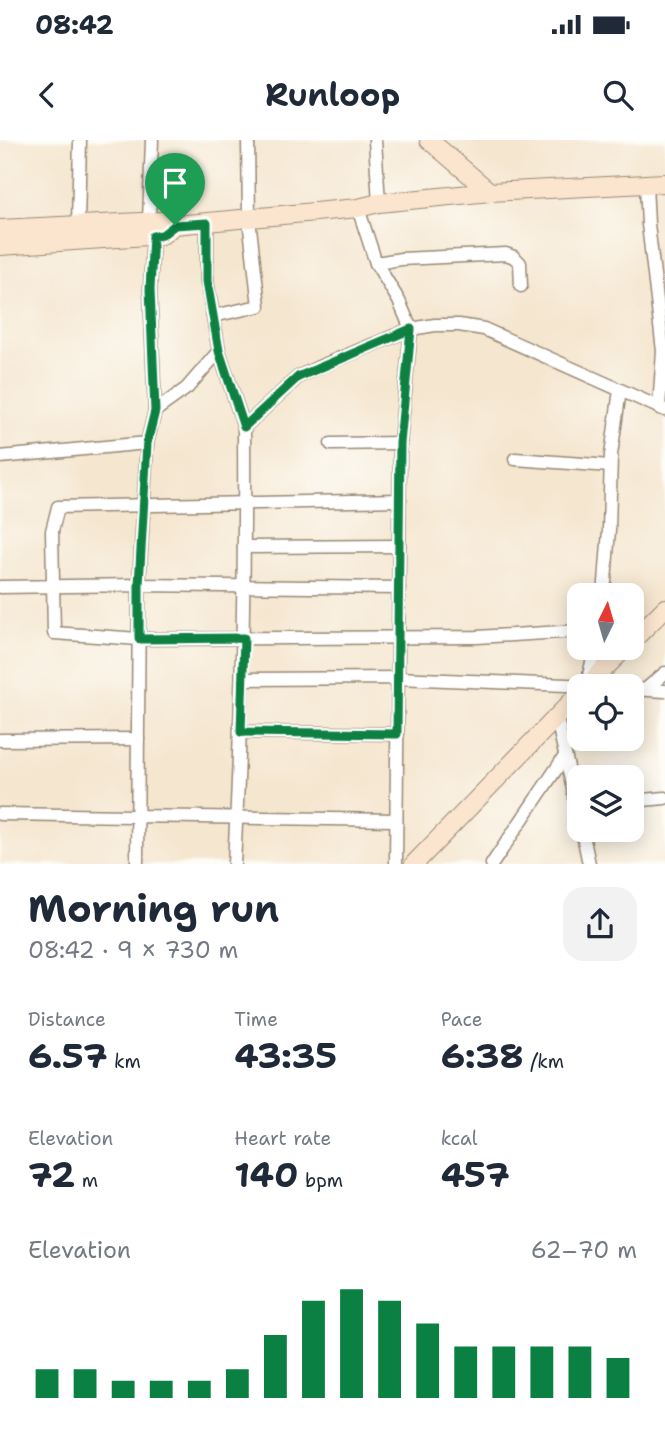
<!DOCTYPE html>
<html lang="en">
<head>
<meta charset="utf-8">
<style>
	:root { --surface:#fff; --page:#f2f2f3; --text:#1f2937; --muted:#747a83; --accent:#0b8043 }
	body { margin:0; font-family:"Shantell Sans",sans-serif; background:var(--page); color:var(--text); height:100vh; display:flex; flex-direction:column; font-size:26px; white-space:nowrap }
	* { box-sizing:border-box; margin:0 }
	p { font-size:23px; color:var(--muted) }
	.icon { flex:none; width:38px; height:38px; fill:none; stroke:currentColor; stroke-width:2; stroke-linecap:round; stroke-linejoin:round }
	.map { position:relative; height:724px; overflow:hidden }
	.details { display:flex; flex-direction:column; background:var(--surface); flex:1 }
	.details>* { flex:none }
	.needle { width:46px; rotate:5deg }
	.tools { position:absolute; left:567px; top:443px; display:grid; gap:14px }
	.tools a { display:grid; place-items:center; width:77px; height:77px; border-radius:14px; background:var(--surface); box-shadow:0 4px 18px #0003; font-size:35px }
	.pin { position:absolute; display:grid; place-items:center; width:60px; height:60px; color:#fff; margin:-72px -30px; border-radius:50% 50% 50% 0; rotate:-45deg; box-shadow:0 0 7px #0007 }
	.pin .icon { rotate:45deg }
	.round { display:grid; place-items:center; flex:none; width:74px; height:74px; border-radius:21px; background:var(--page) }
	.headline { display:flex; align-items:center; justify-content:space-between; height:119px; padding:0 28px }
	h1 { font-size:38px; font-weight:700; line-height:52px }
	.figures { display:grid; grid-template-columns:repeat(3,1fr); gap:10px; height:119px; padding:7px 28px }
	.figures div { display:grid; align-content:center }
	.figures b { font-size:35px; font-weight:700 }
	.figures small { font-size:19px; font-weight:400 }
	.figures p { font-size:19px }
	.chart { height:196px; padding:14px 28px }
	.chart p { display:flex; justify-content:space-between }
	.chart svg { width:100%; height:126px; margin-top:7px; stroke:var(--accent); stroke-width:6 }
	.status { display:flex; justify-content:space-between; align-items:center; height:49px; padding:0 35px; background:var(--surface); direction:ltr }
	.status svg { height:19px; fill:currentColor }
	header { display:flex; justify-content:space-between; align-items:center; height:91px; padding:0 28px; background:var(--surface); font-size:32px; font-weight:700 }
	.map>svg:first-child { display:block }
	.lines { fill:none; stroke-linecap:round; stroke-linejoin:round }
	.street-casing { stroke:#988876; stroke-width:15 }
	.secondary-casing { stroke:#988876; stroke-width:20 }
	.street { stroke:#fff; stroke-width:12 }
	.secondary { stroke:#fbe5cf; stroke-width:18 }
	.route-casing { stroke:#fff; stroke-width:14 }
	.route { stroke:#0b8043; stroke-width:9 }
</style>
</head>
<body>
<div class="status"><b>08:42</b><svg viewBox="0 0 49 12"><path d="M0 12V9h3v3zM5 12V6h3v6zM10 12V3h3v9zM15 12V0h3v12zM26 1h20v11H26zM47 4h2v5h-2z"/></svg></div>
<header><svg class="icon" aria-label="back" viewBox="0 0 24 24"><path d="M15 5l-7 7 7 7"/></svg>Runloop<svg class="icon" aria-label="search" viewBox="0 0 24 24"><circle cx="10" cy="10" r="6"/><path d="M15 15l6 6"/></svg></header>
<div class="map">
<svg width="665" height="724" viewBox="0 0 665 724">
	<rect width="100%" height="100%" fill="#fdfcf7"/>
	<filter id="ink" filterUnits="userSpaceOnUse"><feTurbulence type="fractalNoise" baseFrequency=".0143" numOctaves="2"/><feDisplacementMap in="SourceGraphic" scale="14" xChannelSelector="R" yChannelSelector="G"/><feConvolveMatrix kernelMatrix="1 2 1 2 8 2 1 2 1" color-interpolation-filters="sRGB"/></filter>
	<filter id="wash" filterUnits="userSpaceOnUse"><feTurbulence type="fractalNoise" baseFrequency=".00686" numOctaves="4" result="noise"/><feDisplacementMap in="SourceGraphic" scale="28" xChannelSelector="R" yChannelSelector="G"/><feGaussianBlur stdDeviation="1.57" result="paint"/><feColorMatrix in="noise" values="0 0 0 0 0 0 0 0 0 0 0 0 0 0 0 0 0 1.4 0 .05"/><feComposite in="paint" operator="in"/></filter>
	<g filter="url(#wash)">
		<rect width="100%" height="100%" fill="#f5e6cf"/>
	</g>
	<g filter="url(#ink)">
		<g class="lines">
			<defs>
				<g id="street">
					<path d="M375,0L379,63"/>
					<path d="M646,45L648,84L663,211L659,268"/>
					<path d="M358,68L376,123L399,161L411,189L400,303L396,724"/>
					<path d="M149,81L152,0"/>
					<path d="M207,83V141L219,211L244,287"/>
					<path d="M78,84L80,0"/>
					<path d="M376,123L401,119L506,114L514,117L520,123L521,146"/>
					<path d="M213,176L259,166L249,79L248,0"/>
					<path d="M155,271L187,248L219,211"/>
					<path d="M331,304L400,303"/>
					<path d="M0,317L147,303"/>
					<path d="M515,319L610,326"/>
					<path d="M400,360L58,367L52,391L54,493L139,499L477,497L579,491"/>
					<path d="M244,407L399,406"/>
					<path d="M0,447L139,445L399,448"/>
					<path d="M604,455L609,390L611,315L620,250"/>
					<path d="M243,539L398,538L590,546"/>
					<path d="M587,545L595,508"/>
					<path d="M632,549L665,551"/>
					<path d="M646,549L665,533"/>
					<path d="M557,579L579,676"/>
					<path d="M241,592L397,594"/>
					<path d="M0,600L138,599"/>
					<path d="M632,661L665,658"/>
					<path d="M0,674L396,680"/>
					<path d="M582,690L589,724"/>
					<path d="M137,724L139,445L147,303L155,271L150,149L153,96"/>
					<path d="M234,724C242,578 245,433 244,287L298,237L319,227L411,189L435,185H459L484,189L665,270"/>
					<path d="M492,724L565,616"/>
				</g>
				<g id="secondary">
					<path d="M429,0L490,52"/>
					<path d="M0,89L161,81L175,85L358,68L379,63L490,52L665,43"/>
					<path d="M0,106L162,95L175,85"/>
					<path d="M632,501L665,468"/>
					<path d="M587,546L625,508"/>
					<path d="M414,724L579,554"/>
				</g>
			</defs>
			<use href="#street" class="street-casing"/>
			<use href="#secondary" class="secondary-casing"/>
			<use href="#street" class="street"/>
			<use href="#secondary" class="secondary"/>
		</g>
	</g>
	<g class="lines" filter="url(#ink)">
		<defs>
			<path id="route" d="M207,83V141L219,211L244,287L298,237L411,189L400,303L397,594L241,592L244,498L139,499V445L147,303L155,271L150,149L153,96L162,95L175,85Z"/>
		</defs>
		<use href="#route" class="route-casing"/>
		<use href="#route" class="route"/>
	</g>
</svg>
<div class="tools">
<a><svg class="needle" viewBox="-14 -14 28 28"><path d="M0-13l5 13h-10z" fill="#e53935"/><path d="M0 13l5-13h-10z" fill="#747a83"/></svg></a>
<a><svg class="icon" aria-label="locate" viewBox="0 0 24 24"><circle cx="12" cy="12" r="6"/><path d="M12 2v4M12 18v4M2 12h4M18 12h4"/></svg></a>
<a><svg class="icon" aria-label="layers" viewBox="0 0 24 24"><path d="M12 4l9 5-9 5-9-5zM3 14l9 5 9-5"/></svg></a>
</div>
<div class="pin" style="left:175px;top:85px;background:#1e9e55"><svg class="icon" aria-label="arrive" viewBox="0 0 24 24"><path d="M6 21V4h12l-3 4 3 4H6"/></svg></div>
</div>
<section class="details">
<div class="headline"><div><h1>Morning run</h1><p>08:42 · 9 × 730 m</p></div><a class="round"><svg class="icon" aria-label="share" viewBox="0 0 24 24"><path d="M12 15V3M7 8l5-5 5 5M5 13v7h14v-7"/></svg></a></div>
<div class="figures">
<div><p>Distance</p><b>6.57<small> km</small></b></div>
<div><p>Time</p><b>43:35</b></div>
<div><p>Pace</p><b>6:38<small> /km</small></b></div>
</div>
<div class="figures">
<div><p>Elevation</p><b>72<small> m</small></b></div>
<div><p>Heart rate</p><b>140<small> bpm</small></b></div>
<div><p>kcal</p><b>457</b></div>
</div>
<div class="chart"><p><span>Elevation</span>62–70 m</p>
<svg viewBox="0 0 160 44" preserveAspectRatio="none"><path d="M5 44V34M15 44V34M25 44V38M35 44V38M45 44V38M55 44V34M65 44V22M75 44V10M85 44V6M95 44V10M105 44V18M115 44V26M125 44V26M135 44V26M145 44V26M155 44V30"/></svg>
</div>
</section>
</body>
</html>
